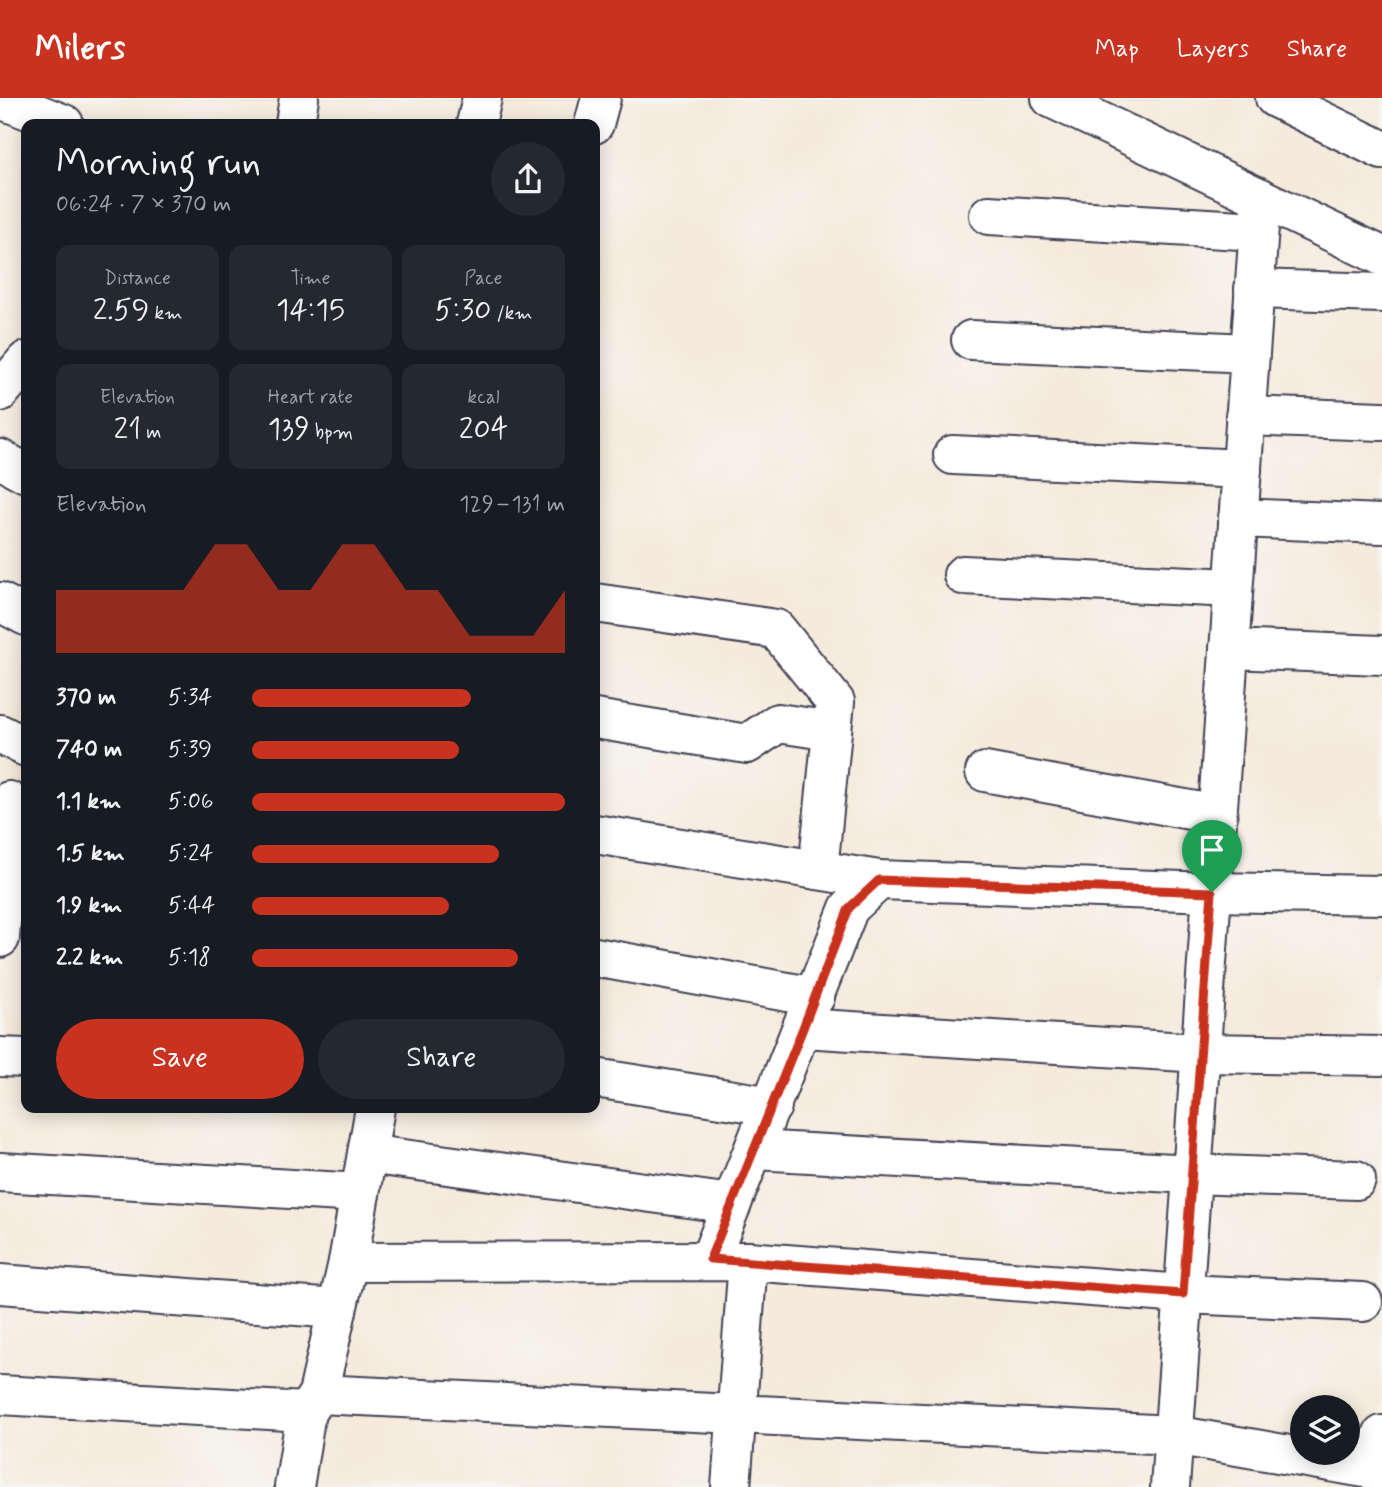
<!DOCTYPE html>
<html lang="en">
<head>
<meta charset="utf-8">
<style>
	:root { --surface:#171b24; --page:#242831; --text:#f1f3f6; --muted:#9ea1a6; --accent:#c8321e }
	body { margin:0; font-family:Mynerve,sans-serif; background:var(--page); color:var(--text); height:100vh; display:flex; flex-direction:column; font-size:26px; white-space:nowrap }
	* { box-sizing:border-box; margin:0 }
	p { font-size:23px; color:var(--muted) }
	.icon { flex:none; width:38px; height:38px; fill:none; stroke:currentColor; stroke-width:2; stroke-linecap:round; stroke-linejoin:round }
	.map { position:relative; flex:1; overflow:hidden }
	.drawer { position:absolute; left:21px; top:21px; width:579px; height:994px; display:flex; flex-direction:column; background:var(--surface); border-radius:14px; box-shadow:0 4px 18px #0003 }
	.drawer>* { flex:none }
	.buttons { position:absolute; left:1290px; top:1297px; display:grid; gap:14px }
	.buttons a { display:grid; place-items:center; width:70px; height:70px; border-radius:50%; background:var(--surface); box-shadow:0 4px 18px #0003; font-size:35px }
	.pin { position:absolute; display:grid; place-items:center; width:60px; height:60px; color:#fff; margin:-72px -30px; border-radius:50% 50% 50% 0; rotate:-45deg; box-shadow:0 0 7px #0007 }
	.pin .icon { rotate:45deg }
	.round { display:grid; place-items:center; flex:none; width:74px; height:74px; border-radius:37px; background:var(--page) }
	.overview { display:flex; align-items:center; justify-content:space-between; height:119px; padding:0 35px }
	h1 { font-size:38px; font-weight:600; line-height:52px }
	.figures { display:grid; grid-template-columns:repeat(3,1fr); gap:10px; height:119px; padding:7px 35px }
	.figures div { display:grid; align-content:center; border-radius:14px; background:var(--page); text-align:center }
	.figures b { font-size:30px; font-weight:600 }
	.figures small { font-size:19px; font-weight:400 }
	.figures p { font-size:19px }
	.chart { height:196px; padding:14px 35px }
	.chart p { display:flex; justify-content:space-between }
	.chart svg { width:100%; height:126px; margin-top:7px; fill:var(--accent); opacity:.7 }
	.primary-button { display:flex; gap:14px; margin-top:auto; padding:14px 35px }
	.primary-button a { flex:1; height:80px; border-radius:42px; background:var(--accent); color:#fff; font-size:28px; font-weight:600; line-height:80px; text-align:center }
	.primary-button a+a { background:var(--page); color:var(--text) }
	ul { padding:0 35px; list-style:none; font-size:23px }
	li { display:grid; grid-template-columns:112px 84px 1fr; align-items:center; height:52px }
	li i { height:18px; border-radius:9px; background:var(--accent) }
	header { display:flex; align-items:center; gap:42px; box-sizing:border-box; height:98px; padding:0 35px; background:var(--accent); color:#fff }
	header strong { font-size:33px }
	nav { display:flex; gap:38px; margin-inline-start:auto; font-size:24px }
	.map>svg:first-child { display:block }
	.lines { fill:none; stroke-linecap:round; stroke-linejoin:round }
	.minor-casing { stroke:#424053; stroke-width:42 }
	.minor { stroke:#fff; stroke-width:38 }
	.route-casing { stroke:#fff; stroke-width:14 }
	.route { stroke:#c8321e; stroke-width:9 }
</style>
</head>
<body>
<header>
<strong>Milers</strong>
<nav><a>Map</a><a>Layers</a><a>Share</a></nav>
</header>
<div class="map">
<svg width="1382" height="1389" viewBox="0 0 1382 1389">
	<rect width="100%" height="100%" fill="#f6f6f2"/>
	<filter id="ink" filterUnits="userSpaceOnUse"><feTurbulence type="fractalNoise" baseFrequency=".0143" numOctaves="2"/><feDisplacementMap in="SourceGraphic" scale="14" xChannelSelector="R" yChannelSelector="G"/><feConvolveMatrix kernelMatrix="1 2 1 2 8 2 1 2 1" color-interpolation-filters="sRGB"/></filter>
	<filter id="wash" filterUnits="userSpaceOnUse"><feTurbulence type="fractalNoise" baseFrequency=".00686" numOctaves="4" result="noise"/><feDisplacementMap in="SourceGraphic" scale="28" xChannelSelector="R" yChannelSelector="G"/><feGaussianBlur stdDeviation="1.57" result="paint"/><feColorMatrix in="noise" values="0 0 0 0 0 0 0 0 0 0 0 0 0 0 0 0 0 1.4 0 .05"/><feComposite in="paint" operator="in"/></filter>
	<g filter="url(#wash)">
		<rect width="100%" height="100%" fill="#f5eadb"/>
	</g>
	<g filter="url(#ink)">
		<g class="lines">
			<defs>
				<g id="minor">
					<path d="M1051,0L1382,158"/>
					<path d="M1275,0L1382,52"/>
					<path d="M0,1L64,26"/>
					<path d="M295,26L299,0"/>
					<path d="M476,26L482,0"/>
					<path d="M594,26L601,0"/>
					<path d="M989,117L1258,133"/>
					<path d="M1254,191L1382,195"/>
					<path d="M971,242L1249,255"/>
					<path d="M0,294L26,263"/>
					<path d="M1245,318L1382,323"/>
					<path d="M953,357L1242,371"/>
					<path d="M0,361L26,375"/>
					<path d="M1238,420L1382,426"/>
					<path d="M963,477L1233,490"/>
					<path d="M0,504L26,518"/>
					<path d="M595,505L776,531L835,604L818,772"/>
					<path d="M1229,551L1382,557"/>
					<path d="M595,621L747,646L778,625L832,633"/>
					<path d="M0,636L26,649"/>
					<path d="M985,674L1217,717"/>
					<path d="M595,736L879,782L1212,794L1382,797"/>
					<path d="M0,840L9,703"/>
					<path d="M595,859L815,899"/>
					<path d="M803,930L1201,955L1382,958"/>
					<path d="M0,959L26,960"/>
					<path d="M595,980L772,1008"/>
					<path d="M754,1052L1192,1076L1356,1082"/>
					<path d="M367,1056L732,1106"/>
					<path d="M0,1074L360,1095"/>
					<path d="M710,1161L849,810L879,782"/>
					<path d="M348,1164L748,1163L1183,1196L1363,1204"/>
					<path d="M0,1186L337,1211"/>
					<path d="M318,1296L1174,1337L1382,1373"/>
					<path d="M0,1297L306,1314"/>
					<path d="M1372,1372L1382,1337"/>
					<path d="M294,1389L306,1314L318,1296L348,1164L375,1010"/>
					<path d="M731,1389L748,1163"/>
					<path d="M1170,1389L1261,100"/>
				</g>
			</defs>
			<use href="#minor" class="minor-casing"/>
			<use href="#minor" class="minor"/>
		</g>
	</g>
	<g class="lines" filter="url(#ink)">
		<defs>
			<path id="route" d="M879,782L1212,794L1183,1196L710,1161L803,930L849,810Z"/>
		</defs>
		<use href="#route" class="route-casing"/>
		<use href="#route" class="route"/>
	</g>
</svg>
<div class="buttons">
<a><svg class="icon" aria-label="layers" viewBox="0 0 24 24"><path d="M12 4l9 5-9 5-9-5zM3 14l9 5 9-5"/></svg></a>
</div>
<div class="pin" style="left:1212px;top:794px;background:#1e9e55"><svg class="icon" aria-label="arrive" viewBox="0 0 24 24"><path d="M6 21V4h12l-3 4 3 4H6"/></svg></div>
<section class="drawer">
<div class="overview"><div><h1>Morning run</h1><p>06:24 · 7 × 370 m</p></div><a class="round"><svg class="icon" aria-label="share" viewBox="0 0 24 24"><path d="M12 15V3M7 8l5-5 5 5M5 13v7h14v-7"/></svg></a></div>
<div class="figures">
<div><p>Distance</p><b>2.59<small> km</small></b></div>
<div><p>Time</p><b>14:15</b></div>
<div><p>Pace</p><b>5:30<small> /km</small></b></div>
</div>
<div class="figures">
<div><p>Elevation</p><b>21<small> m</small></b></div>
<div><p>Heart rate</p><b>139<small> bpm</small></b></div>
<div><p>kcal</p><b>204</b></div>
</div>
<div class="chart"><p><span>Elevation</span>129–131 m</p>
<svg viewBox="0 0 160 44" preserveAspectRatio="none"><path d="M0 44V22L10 22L20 22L30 22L40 22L50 6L60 6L70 22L80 22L90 6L100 6L110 22L120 22L130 38L140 38L150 38L160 22V44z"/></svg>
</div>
<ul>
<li><b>370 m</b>5:34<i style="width:70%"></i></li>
<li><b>740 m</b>5:39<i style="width:66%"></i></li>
<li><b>1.1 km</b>5:06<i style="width:100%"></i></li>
<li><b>1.5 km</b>5:24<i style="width:79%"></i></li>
<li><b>1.9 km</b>5:44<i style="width:63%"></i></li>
<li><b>2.2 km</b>5:18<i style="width:85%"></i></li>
</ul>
<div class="primary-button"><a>Save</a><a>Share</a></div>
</section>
</div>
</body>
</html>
